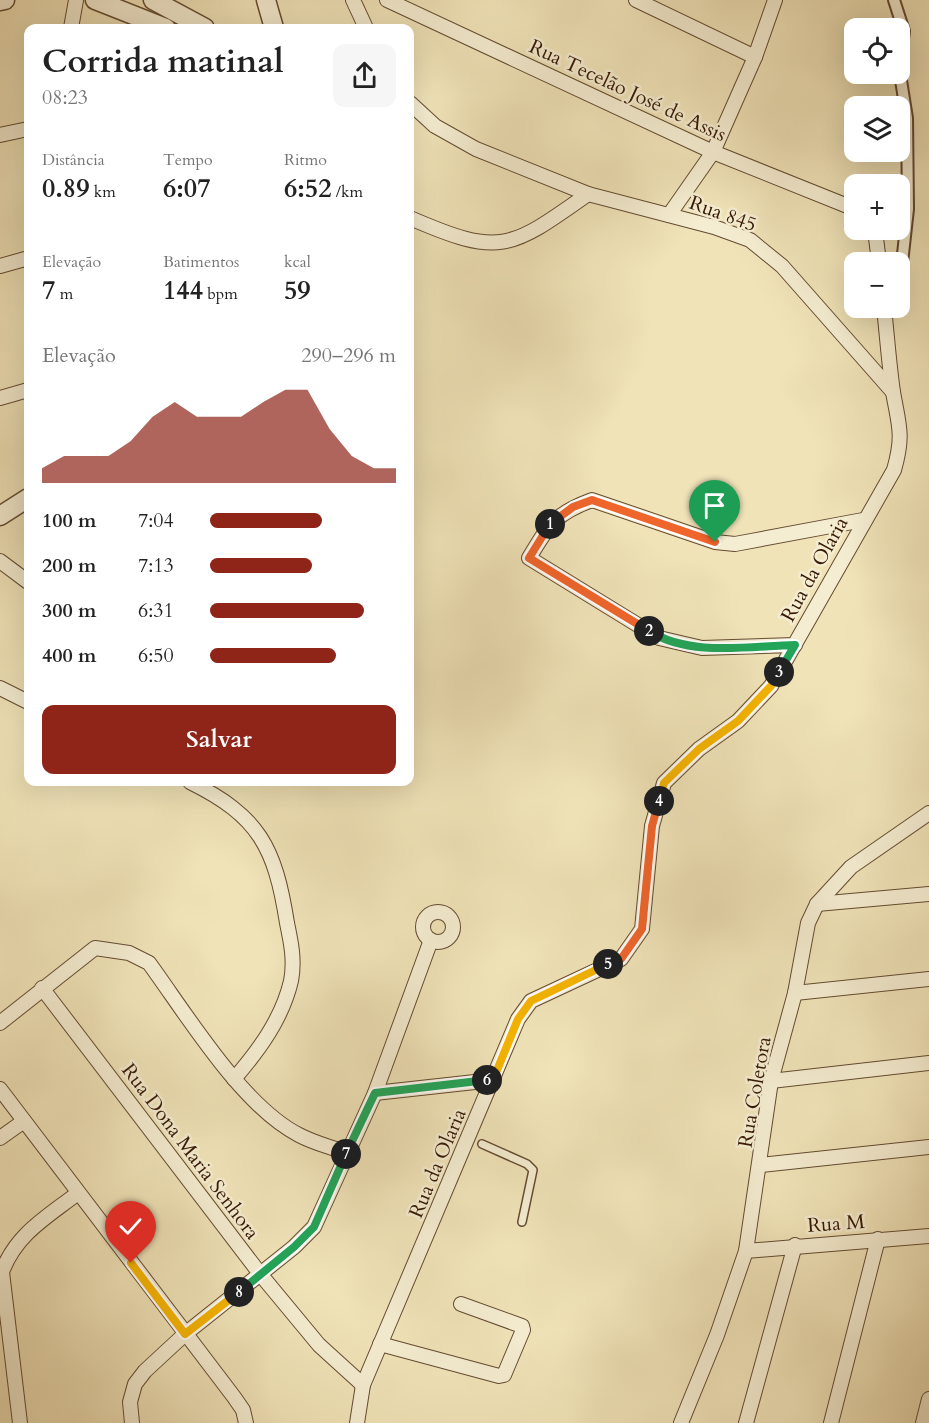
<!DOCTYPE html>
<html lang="pt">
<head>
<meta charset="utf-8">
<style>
	:root { --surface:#fff; --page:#f6f6f6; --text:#222; --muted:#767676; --accent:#8f2418 }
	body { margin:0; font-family:Cardo,serif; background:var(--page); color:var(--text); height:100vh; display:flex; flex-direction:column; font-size:22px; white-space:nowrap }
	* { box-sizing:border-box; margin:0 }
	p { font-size:20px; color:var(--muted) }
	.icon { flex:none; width:33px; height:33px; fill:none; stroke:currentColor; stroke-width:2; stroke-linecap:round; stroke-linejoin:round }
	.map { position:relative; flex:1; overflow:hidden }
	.details { position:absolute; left:24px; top:24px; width:390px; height:762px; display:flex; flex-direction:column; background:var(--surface); border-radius:12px; box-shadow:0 6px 24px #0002 }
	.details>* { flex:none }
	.buttons { position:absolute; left:844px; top:18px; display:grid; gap:12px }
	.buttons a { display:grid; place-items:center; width:66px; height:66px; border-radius:12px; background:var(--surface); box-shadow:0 6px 24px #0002; font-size:30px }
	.pin { position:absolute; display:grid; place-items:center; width:51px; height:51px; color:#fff; margin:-62px -26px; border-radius:50% 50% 50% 0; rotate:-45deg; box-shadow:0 0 6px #0007 }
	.pin .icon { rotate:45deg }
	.km { position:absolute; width:30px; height:30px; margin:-15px; border-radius:50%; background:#222; color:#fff; font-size:16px; line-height:30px; text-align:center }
	.round { display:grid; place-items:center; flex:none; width:63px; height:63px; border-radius:12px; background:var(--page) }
	.head { display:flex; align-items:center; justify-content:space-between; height:102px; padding:0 18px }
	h1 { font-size:33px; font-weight:700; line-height:45px }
	.metrics { display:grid; grid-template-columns:repeat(3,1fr); gap:9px; height:102px; padding:6px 18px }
	.metrics div { display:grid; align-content:center }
	.metrics b { font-size:26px; font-weight:700 }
	.metrics small { font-size:16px; font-weight:400 }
	.metrics p { font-size:16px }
	.chart { height:168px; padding:12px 18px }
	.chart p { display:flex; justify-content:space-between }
	.chart svg { width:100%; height:108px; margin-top:6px; fill:var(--accent); opacity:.7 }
	.action { display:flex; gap:12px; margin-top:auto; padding:12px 18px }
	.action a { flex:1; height:69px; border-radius:12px; background:var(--accent); color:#fff; font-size:24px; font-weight:700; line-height:69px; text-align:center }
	ul { padding:0 18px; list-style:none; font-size:20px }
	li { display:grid; grid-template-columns:96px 72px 1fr; align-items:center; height:45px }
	li i { height:15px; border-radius:8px; background:var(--accent) }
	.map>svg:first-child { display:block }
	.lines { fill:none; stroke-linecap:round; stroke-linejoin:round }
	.service-casing { stroke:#644b31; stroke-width:10 }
	.pedestrian-casing { stroke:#644b31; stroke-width:14 }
	.minor-casing { stroke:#644b31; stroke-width:16 }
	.tertiary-casing { stroke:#644b31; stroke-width:21 }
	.service { stroke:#f5edd1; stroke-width:7 }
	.pedestrian { stroke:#f5edd1; stroke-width:10 }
	.minor { stroke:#f5edd1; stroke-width:14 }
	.tertiary { stroke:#f5edd1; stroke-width:18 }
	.split-1-casing { stroke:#fff; stroke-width:12 }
	.split-2-casing { stroke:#fff; stroke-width:12 }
	.split-3-casing { stroke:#fff; stroke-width:12 }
	.split-4-casing { stroke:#fff; stroke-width:12 }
	.split-5-casing { stroke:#fff; stroke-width:12 }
	.split-6-casing { stroke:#fff; stroke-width:12 }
	.split-7-casing { stroke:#fff; stroke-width:12 }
	.split-8-casing { stroke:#fff; stroke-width:12 }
	.split-9-casing { stroke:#fff; stroke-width:12 }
	.split-1 { stroke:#f0652b; stroke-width:8 }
	.split-2 { stroke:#f0652b; stroke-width:8 }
	.split-3 { stroke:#22a559; stroke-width:8 }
	.split-4 { stroke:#f5b400; stroke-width:8 }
	.split-5 { stroke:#f0652b; stroke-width:8 }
	.split-6 { stroke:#f5b400; stroke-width:8 }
	.split-7 { stroke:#22a559; stroke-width:8 }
	.split-8 { stroke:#22a559; stroke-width:8 }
	.split-9 { stroke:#f5b400; stroke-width:8 }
	.labels { text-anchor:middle; stroke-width:5; stroke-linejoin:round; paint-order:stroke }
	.street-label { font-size:20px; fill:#361804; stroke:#f5edd1 }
</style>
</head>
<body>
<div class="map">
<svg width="929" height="1423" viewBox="0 0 929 1423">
	<rect width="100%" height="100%" fill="#f0e3b8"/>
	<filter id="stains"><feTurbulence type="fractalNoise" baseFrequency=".00333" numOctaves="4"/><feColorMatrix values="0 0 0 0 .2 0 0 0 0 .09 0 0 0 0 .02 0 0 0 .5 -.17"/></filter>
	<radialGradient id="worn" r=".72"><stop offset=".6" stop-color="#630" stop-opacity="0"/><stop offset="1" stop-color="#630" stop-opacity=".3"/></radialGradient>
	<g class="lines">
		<defs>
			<path id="service" d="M482,1144L527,1164L533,1170L522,1222"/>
			<g id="pedestrian">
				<path d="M894,0L904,31L900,61"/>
				<path d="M900,74L907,118L908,209L900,281"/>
			</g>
			<g id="minor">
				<path d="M353,0L366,28"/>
				<path d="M387,0L713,152L855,209"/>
				<path d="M636,0L755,57"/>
				<path d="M71,28L76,0"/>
				<path d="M410,103L435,126L476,149L588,194L714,227L750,240L782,266L893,392"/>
				<path d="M0,135L28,129"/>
				<path d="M669,215L713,152L755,57L775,0"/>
				<path d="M410,218C500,257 509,250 588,194"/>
				<path d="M875,230L879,262"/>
				<path d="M0,266L25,259L28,261"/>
				<path d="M0,398L28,390"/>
				<path d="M0,561L28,582"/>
				<path d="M795,645L702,648L659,638L529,558C549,525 554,514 592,500L715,542L735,544L863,520"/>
				<path d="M0,688L28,702"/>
				<path d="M190,782C259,816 275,847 287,923C291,942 295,961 291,981C282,1019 259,1050 234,1079"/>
				<path d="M817,904L929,894"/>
				<circle cx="438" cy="927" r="15"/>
				<path d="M42,988L261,1275L319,1345L363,1385"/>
				<path d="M795,993L929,979"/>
				<path d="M0,1023L95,948L129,953L149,963C187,1015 242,1106 299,1135C314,1143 331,1147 346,1153"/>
				<path d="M771,1081L929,1063"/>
				<path d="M0,1089L234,1397L243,1410L246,1423"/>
				<path d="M375,1093L493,1080"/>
				<path d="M0,1138L24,1121"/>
				<path d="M761,1165L929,1147"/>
				<path d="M746,1251L929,1236"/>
				<path d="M380,1344L499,1376L504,1375L523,1330L522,1326L461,1304"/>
				<path d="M20,1423L2,1272C16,1234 47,1217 78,1193"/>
				<path d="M132,1423L130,1402L135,1384L145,1371L185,1334L294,1247L314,1227L375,1093L431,940"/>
				<path d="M357,1423L363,1385L518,1019L531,1001L621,959L642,929L652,826L664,783L699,749L738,721L771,686L894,470C904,435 899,426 893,392C889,364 887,335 884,308"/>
				<path d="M681,1423L717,1335L746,1251L771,1081L795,993L808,923L817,904L851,867L929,813"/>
				<path d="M746,1423L795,1245"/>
				<path d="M831,1423L878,1239"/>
				<path d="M923,1423L929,1399"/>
			</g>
			<g id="tertiary">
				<path d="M95,0L166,28"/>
				<path d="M153,0L205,28"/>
				<path d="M266,0L274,28"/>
				<path d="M0,1L5,0"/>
				<path d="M0,516L28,498"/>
			</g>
		</defs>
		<use href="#service" class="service-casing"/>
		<use href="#pedestrian" class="pedestrian-casing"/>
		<use href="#minor" class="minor-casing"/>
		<use href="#tertiary" class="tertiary-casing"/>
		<use href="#service" class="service"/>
		<use href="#pedestrian" class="pedestrian"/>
		<use href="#minor" class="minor"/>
		<use href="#tertiary" class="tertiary"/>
	</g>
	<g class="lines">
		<defs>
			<path id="split-1" d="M550,524L573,507L592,500L715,542"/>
			<path id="split-2" d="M550,524L529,558L649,631"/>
			<path id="split-3" d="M649,631C690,657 748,646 795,645L779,672"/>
			<path id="split-4" d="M659,801L664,783L699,749L738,721L771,686L779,672"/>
			<path id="split-5" d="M608,964L621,959L642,929L652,826L659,801"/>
			<path id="split-6" d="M487,1080H493L518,1019L531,1001L608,964"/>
			<path id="split-7" d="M346,1154L375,1093L487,1080"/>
			<path id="split-8" d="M239,1292L294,1247L314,1227L346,1154"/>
			<path id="split-9" d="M131,1263L185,1334L239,1292"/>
		</defs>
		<use href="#split-1" class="split-1-casing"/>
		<use href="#split-2" class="split-2-casing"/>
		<use href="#split-3" class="split-3-casing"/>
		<use href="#split-4" class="split-4-casing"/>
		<use href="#split-5" class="split-5-casing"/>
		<use href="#split-6" class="split-6-casing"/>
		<use href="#split-7" class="split-7-casing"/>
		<use href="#split-8" class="split-8-casing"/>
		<use href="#split-9" class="split-9-casing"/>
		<use href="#split-1" class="split-1"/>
		<use href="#split-2" class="split-2"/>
		<use href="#split-3" class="split-3"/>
		<use href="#split-4" class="split-4"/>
		<use href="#split-5" class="split-5"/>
		<use href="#split-6" class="split-6"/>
		<use href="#split-7" class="split-7"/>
		<use href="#split-8" class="split-8"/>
		<use href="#split-9" class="split-9"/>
	</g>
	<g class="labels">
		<g class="street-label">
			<text transform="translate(628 90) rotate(25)" y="7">Rua Tecelão José de Assis</text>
			<text transform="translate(723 213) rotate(20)" y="7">Rua 845</text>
			<text transform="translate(814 569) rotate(-61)" y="7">Rua da Olaria</text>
			<text transform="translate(754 1092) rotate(-80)" y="7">Rua Coletora</text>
			<text transform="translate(191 1151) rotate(53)" y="7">Rua Dona Maria Senhora</text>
			<text transform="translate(437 1163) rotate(-67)" y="7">Rua da Olaria</text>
			<text transform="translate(836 1223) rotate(-4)" y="7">Rua M</text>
		</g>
	</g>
	<rect width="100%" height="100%" filter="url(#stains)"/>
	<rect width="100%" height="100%" fill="url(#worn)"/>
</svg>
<div class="buttons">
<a><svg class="icon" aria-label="locate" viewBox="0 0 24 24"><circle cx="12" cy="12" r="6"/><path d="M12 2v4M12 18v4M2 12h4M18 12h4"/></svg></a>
<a><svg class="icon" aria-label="layers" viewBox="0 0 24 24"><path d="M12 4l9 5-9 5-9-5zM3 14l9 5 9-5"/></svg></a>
<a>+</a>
<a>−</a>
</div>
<div class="pin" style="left:715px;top:542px;background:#1e9e55"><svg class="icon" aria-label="arrive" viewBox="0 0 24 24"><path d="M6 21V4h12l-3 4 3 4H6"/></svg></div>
<div class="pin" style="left:131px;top:1263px;background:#d93025"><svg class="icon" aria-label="check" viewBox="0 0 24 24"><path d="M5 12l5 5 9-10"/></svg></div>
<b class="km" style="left:550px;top:524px">1</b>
<b class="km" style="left:649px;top:631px">2</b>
<b class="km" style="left:779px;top:672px">3</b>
<b class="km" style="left:659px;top:801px">4</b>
<b class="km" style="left:608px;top:964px">5</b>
<b class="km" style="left:487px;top:1080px">6</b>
<b class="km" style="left:346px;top:1154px">7</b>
<b class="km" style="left:239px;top:1292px">8</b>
<section class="details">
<div class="head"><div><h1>Corrida matinal</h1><p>08:23</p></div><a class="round"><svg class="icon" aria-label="share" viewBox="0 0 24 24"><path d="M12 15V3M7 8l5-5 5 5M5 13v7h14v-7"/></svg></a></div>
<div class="metrics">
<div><p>Distância</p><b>0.89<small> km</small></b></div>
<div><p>Tempo</p><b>6:07</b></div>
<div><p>Ritmo</p><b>6:52<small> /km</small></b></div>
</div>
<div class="metrics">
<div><p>Elevação</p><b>7<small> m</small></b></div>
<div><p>Batimentos</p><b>144<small> bpm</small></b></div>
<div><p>kcal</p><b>59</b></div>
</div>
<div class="chart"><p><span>Elevação</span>290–296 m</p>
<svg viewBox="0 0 160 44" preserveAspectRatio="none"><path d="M0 44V38L10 33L20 33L30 33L40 27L50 17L60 11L70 17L80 17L90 17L100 11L110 6L120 6L130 22L140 33L150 38L160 38V44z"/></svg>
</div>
<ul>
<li><b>100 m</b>7:04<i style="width:60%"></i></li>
<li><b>200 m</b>7:13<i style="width:55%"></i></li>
<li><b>300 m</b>6:31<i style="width:83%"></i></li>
<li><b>400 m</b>6:50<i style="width:68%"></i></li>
</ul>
<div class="action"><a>Salvar</a></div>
</section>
</div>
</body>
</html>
